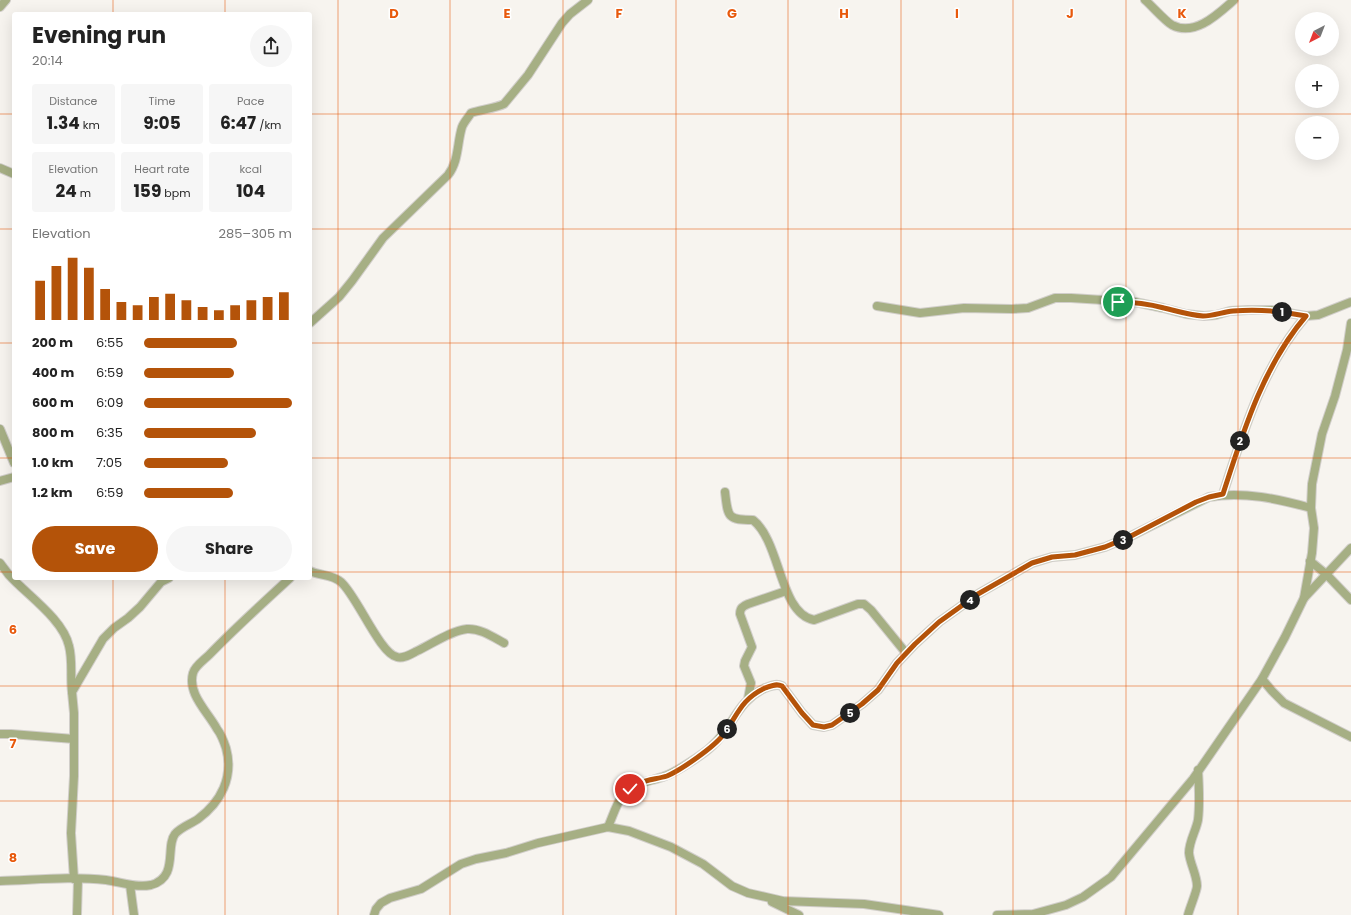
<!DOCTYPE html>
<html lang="en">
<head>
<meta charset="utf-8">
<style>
	:root { --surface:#fff; --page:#f6f6f6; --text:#222; --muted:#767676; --accent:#b45309 }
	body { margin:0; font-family:Poppins,sans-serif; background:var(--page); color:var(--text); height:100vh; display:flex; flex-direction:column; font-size:15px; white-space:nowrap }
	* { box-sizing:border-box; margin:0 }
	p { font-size:13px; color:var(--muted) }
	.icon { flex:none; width:22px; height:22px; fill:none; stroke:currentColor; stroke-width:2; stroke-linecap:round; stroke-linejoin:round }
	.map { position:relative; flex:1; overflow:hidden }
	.drawer { position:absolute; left:12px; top:12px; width:300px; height:568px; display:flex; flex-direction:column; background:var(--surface); border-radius:4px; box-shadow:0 4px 16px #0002 }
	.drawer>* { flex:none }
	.needle { width:26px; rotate:222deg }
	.buttons { position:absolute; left:1295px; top:12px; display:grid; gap:8px }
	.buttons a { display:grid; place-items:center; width:44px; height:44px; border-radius:50%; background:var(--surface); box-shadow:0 4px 16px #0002; font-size:20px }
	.pin { position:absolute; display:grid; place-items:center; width:34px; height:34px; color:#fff; margin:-17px; border:2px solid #fff; border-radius:50%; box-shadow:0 1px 4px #0007 }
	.km { position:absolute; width:20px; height:20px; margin:-10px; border-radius:50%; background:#222; color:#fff; font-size:11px; line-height:20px; text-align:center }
	.round { display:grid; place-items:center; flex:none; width:42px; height:42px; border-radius:21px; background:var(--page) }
	.head { display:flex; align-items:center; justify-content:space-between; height:68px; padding:0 20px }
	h1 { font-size:22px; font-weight:700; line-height:30px }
	.stats { display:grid; grid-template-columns:repeat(3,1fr); gap:6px; height:68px; padding:4px 20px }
	.stats div { display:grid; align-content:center; border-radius:4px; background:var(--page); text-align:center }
	.stats b { font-size:17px; font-weight:700 }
	.stats small { font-size:11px; font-weight:400 }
	.stats p { font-size:11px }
	.chart { height:112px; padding:8px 20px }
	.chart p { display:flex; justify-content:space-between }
	.chart svg { width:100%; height:72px; margin-top:4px; stroke:var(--accent); stroke-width:6 }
	.cta { display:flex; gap:8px; margin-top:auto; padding:8px 20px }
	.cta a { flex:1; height:46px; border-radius:24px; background:var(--accent); color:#fff; font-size:16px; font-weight:700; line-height:46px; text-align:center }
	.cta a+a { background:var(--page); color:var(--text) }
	ul { padding:0 20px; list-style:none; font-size:13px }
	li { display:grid; grid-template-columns:64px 48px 1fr; align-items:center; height:30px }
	li i { height:10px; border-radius:5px; background:var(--accent) }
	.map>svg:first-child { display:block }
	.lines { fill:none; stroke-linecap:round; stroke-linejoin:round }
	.minor-casing { stroke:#d1ceca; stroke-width:10 }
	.minor { stroke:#a6af84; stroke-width:8 }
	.route-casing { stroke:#fff; stroke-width:8 }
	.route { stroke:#b45309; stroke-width:5 }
	.grid { fill:none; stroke:#e8590c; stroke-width:1; stroke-opacity:0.55 }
	.grid-label { font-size:13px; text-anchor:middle; font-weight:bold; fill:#e8590c; stroke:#fff; stroke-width:3; stroke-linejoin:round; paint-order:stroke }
</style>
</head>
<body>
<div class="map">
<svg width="1351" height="915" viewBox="0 0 1351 915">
	<rect width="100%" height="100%" fill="#f7f4ef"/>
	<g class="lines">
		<defs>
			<g id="minor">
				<path d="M1145,0C1152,6 1165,21 1172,25C1195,37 1218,14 1234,0"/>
				<path d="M0,7L6,0"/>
				<path d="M0,168L14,174"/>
				<path d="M877,306L920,313L964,308L1012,309L1028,308L1055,298H1071L1135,302L1163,308L1186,314L1204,316L1216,315L1230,311L1248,310H1271L1306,316L1318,315L1351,302"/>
				<path d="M310,323L339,297L352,281L383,238L448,175C459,161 457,143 462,127C464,122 468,118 471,113C480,110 496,108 504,104L528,75L562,23L570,14L588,0"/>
				<path d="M0,429L14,463"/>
				<path d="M0,481L14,477"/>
				<path d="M725,492C728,517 727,520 753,520C781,542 779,613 814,620L858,604H864L871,610L906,653"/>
				<path d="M1223,494C1243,432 1263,366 1306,316"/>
				<path d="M1310,561L1326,574L1351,600"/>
				<path d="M0,563C3,567 6,571 9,575C27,595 63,619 69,646C73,661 70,677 72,692"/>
				<path d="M310,571C320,576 332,574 341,582C357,596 380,654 397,657C403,659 411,654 417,651C432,644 450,631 467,629C480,628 493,637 504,643"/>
				<path d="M1304,598L1351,548"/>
				<path d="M1262,679L1272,691L1284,703L1351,737"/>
				<path d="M748,699L751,683L744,666L745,661L752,647L740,614C740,608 743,606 748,604L786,591"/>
				<path d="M0,734H11L74,739"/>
				<path d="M608,827C612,818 616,805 622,796C632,782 650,782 665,776C676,772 704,754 712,746C733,727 737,701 765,688C771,686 776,683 782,686L802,713L813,725L824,727L832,725L862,704L878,690L897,663L915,644L939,622L978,594L1032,563L1052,557L1075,555L1105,547L1131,536L1209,497C1244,491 1278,499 1311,508"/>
				<path d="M74,879L71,833L74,776V713L72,692L103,639L114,628L128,618L140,607L161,582L169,578"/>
				<path d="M0,881C35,880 71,876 106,880C121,882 135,888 151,885C179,877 165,847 175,834C181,827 191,824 198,819C221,802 234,777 226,748C224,742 221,734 217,729C208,712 187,694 193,673C195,666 204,660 209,655C235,628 263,603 290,578"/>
				<path d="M130,885L134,915"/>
				<path d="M772,902L799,915"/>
				<path d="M77,915L78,879"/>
				<path d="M374,915L376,909L381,903L390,898L421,889L461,864L476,859L506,853L538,843L608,827L629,831L671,847L703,864L732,886L748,893L783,901L864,904L939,915"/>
				<path d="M997,915L1033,914L1066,905L1083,897L1111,877L1193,779L1262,679L1285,637L1304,598L1312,553L1314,528L1311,508L1312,484L1322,434L1335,396L1347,350L1351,323"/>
				<path d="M1188,915C1190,907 1197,891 1197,886C1197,875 1190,864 1189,853C1189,841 1196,831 1198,820C1200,804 1199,786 1198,770"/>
			</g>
		</defs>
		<use href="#minor" class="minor-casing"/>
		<use href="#minor" class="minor"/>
	</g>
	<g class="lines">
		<defs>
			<path id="route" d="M630,789C633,787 636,784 640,783C648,779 658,779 667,776C681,770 714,747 723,735C738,715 740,700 765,688C771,686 776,683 782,686L802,713L813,725L824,727L832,725L862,704L878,690L897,663L915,644L939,622L978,594L1032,563L1052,557L1075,555L1105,547L1131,536L1196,502L1209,497L1223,494C1243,432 1263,366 1306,316C1282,311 1258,309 1233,311C1223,312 1213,316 1203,316C1189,315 1177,311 1164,308C1149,304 1134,302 1118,302"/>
		</defs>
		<use href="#route" class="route-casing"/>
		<use href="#route" class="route"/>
	</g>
	<path class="grid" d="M113,0V14M225,0V14M338,0V915M450,0V915M563,0V915M676,0V915M788,0V915M901,0V915M1013,0V915M1126,0V915M1238,0V915M0,114H14M310,114H1351M0,229H14M310,229H1351M0,343H14M310,343H1351M0,458H14M310,458H1351M0,572H14M310,572H1351M113,578V915M225,578V915M0,686H1351M0,801H1351"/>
	<g class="grid-label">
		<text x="394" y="18">D</text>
		<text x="507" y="18">E</text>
		<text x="619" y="18">F</text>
		<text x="732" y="18">G</text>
		<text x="844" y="18">H</text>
		<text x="957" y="18">I</text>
		<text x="1070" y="18">J</text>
		<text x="1182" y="18">K</text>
		<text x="13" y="634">6</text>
		<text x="13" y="748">7</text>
		<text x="13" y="862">8</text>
	</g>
</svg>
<div class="buttons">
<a><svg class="needle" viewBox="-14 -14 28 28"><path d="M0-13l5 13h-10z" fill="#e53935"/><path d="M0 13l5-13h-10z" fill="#767676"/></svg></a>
<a>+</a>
<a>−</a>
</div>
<div class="pin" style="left:1118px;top:302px;background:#1e9e55"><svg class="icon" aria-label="arrive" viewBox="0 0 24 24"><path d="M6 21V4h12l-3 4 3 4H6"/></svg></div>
<div class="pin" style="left:630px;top:789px;background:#d93025"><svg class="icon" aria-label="check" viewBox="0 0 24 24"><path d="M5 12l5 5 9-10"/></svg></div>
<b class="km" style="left:1282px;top:312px">1</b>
<b class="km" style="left:1240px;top:441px">2</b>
<b class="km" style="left:1123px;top:540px">3</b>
<b class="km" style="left:970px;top:600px">4</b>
<b class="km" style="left:850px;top:713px">5</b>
<b class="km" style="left:727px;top:729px">6</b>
<section class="drawer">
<div class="head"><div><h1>Evening run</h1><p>20:14</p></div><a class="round"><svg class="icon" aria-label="share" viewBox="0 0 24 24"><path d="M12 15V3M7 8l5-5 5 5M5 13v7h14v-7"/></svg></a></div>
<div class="stats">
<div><p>Distance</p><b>1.34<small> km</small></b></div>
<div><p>Time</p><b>9:05</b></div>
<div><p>Pace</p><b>6:47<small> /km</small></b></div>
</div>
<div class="stats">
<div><p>Elevation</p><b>24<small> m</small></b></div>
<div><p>Heart rate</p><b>159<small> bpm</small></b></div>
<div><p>kcal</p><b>104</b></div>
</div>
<div class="chart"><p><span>Elevation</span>285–305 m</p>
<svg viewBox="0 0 160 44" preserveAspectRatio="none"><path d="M5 44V20M15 44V11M25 44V6M35 44V12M45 44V25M55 44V33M65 44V35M75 44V30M85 44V28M95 44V32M105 44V36M115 44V38M125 44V35M135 44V32M145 44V30M155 44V27"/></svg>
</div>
<ul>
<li><b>200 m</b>6:55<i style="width:63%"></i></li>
<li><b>400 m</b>6:59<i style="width:61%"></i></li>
<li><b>600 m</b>6:09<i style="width:100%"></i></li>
<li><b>800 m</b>6:35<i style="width:76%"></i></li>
<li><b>1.0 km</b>7:05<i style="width:57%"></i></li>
<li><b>1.2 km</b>6:59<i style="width:60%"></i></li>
</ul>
<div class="cta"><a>Save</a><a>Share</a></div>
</section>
</div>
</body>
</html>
